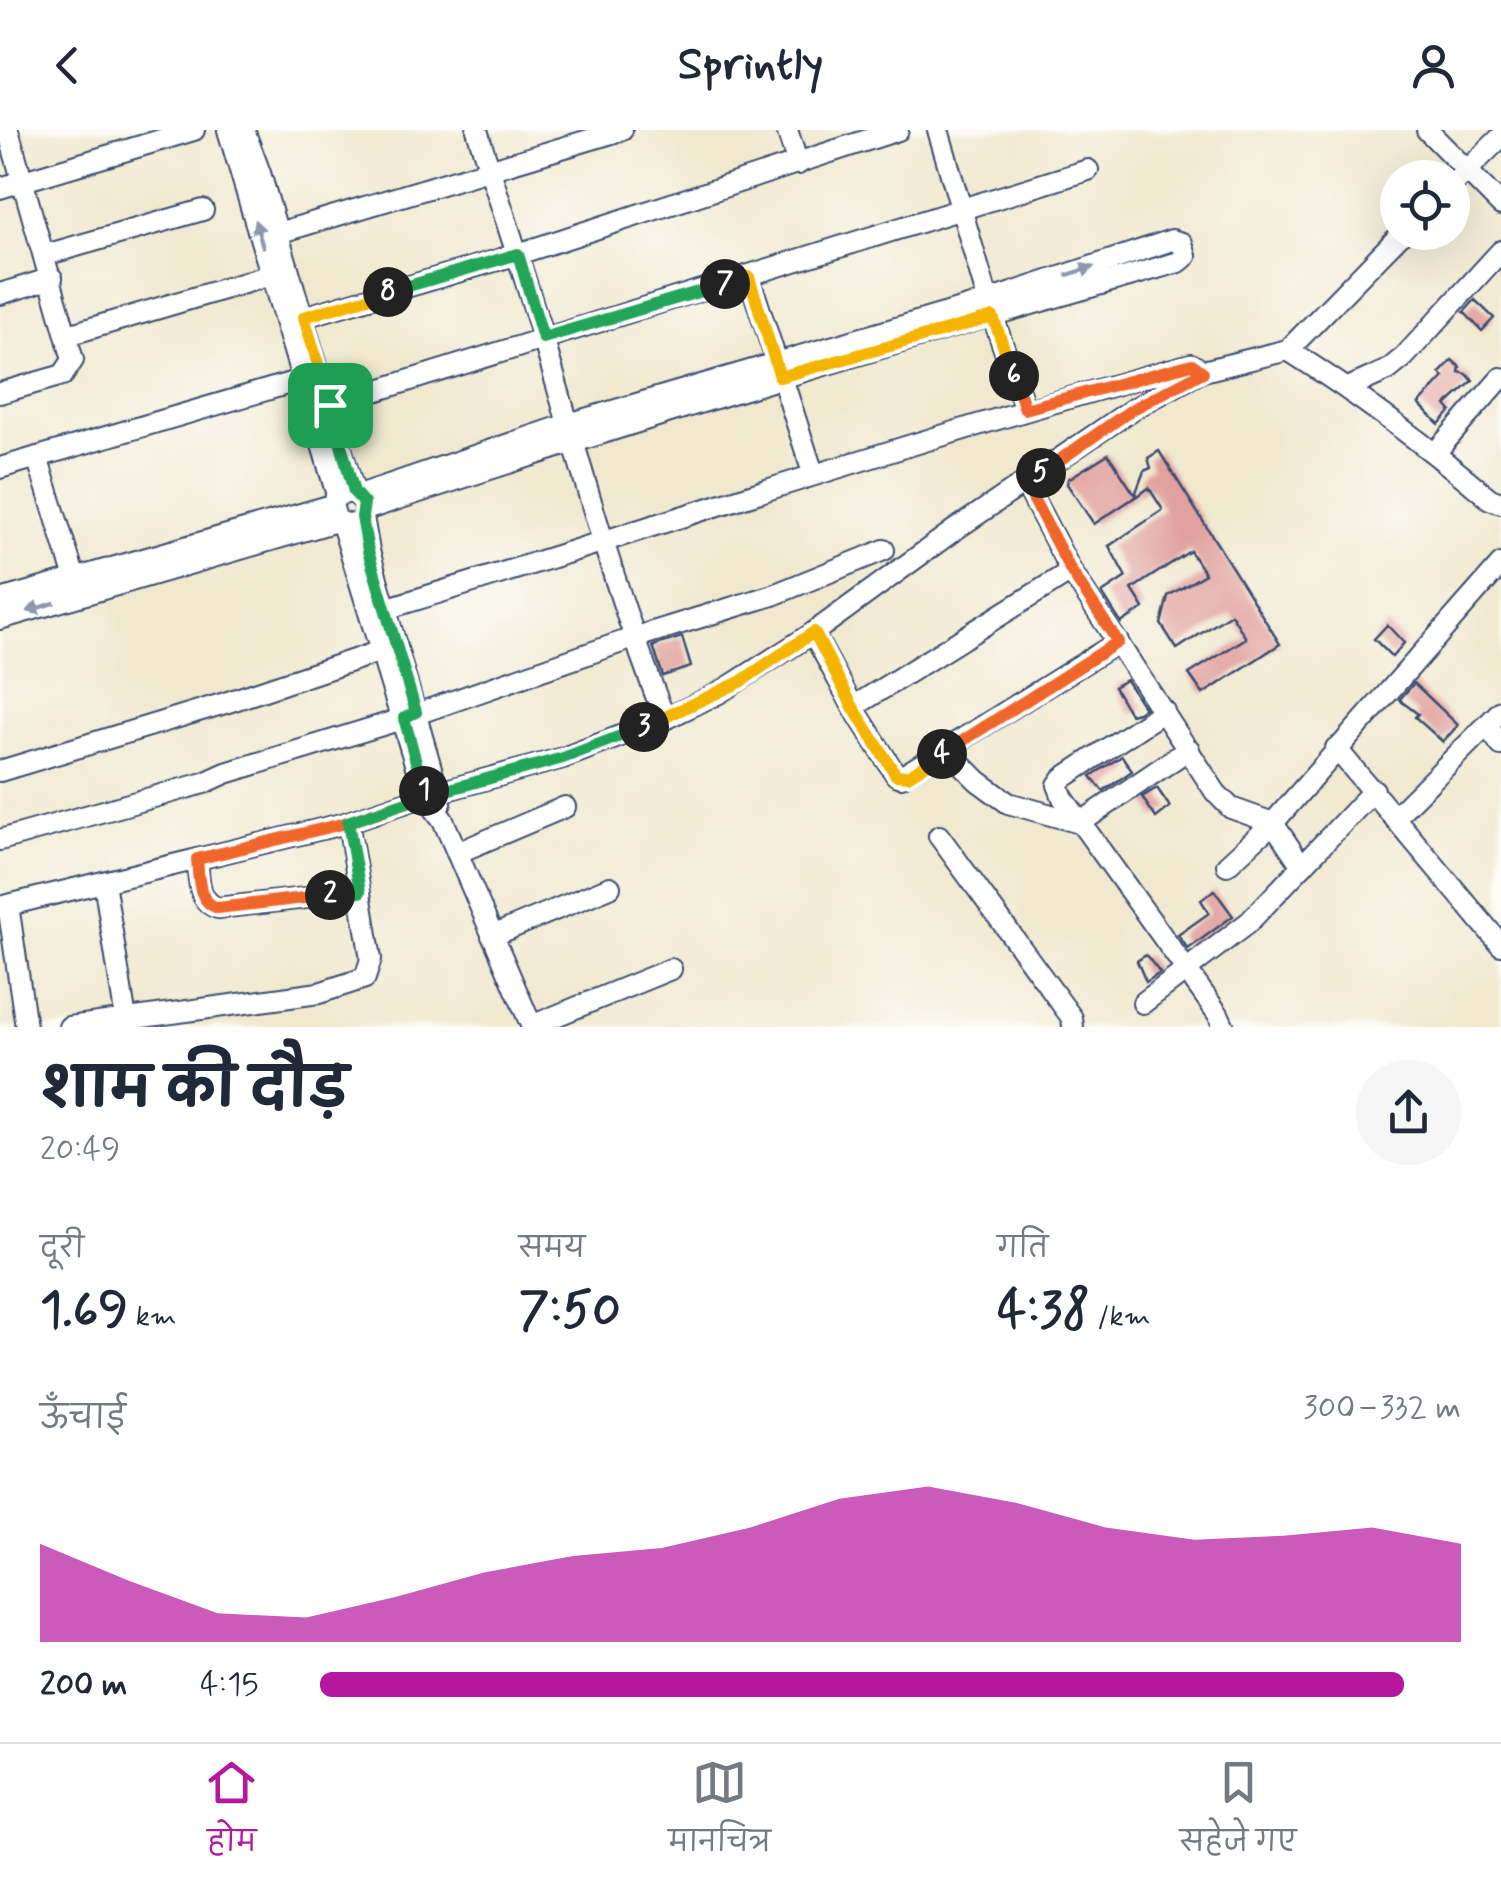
<!DOCTYPE html>
<html lang="hi">
<head>
<meta charset="utf-8">
<style>
	:root { --surface:#fff; --page:#f6f6f7; --text:#1f2937; --muted:#747a83; --line:#e0e1e3; --accent:#b5179e }
	body { margin:0; font-family:Mynerve,"Playpen Sans Deva",sans-serif; background:var(--page); color:var(--text); height:100vh; display:flex; flex-direction:column; font-size:38px; white-space:nowrap }
	* { box-sizing:border-box; margin:0 }
	p { font-size:32px; color:var(--muted) }
	.icon { flex:none; width:55px; height:55px; fill:none; stroke:currentColor; stroke-width:2; stroke-linecap:round; stroke-linejoin:round }
	.map { position:relative; height:897px; overflow:hidden }
	.sheet { display:flex; flex-direction:column; background:var(--surface); flex:1 }
	.sheet>* { flex:none }
	.fabs { position:absolute; left:1380px; top:30px; display:grid; gap:20px }
	.fabs a { display:grid; place-items:center; width:90px; height:90px; border-radius:50%; background:var(--surface); box-shadow:0 10px 40px #0002; font-size:50px }
	.pin { position:absolute; display:grid; place-items:center; width:85px; height:85px; color:#fff; margin:-42px; border-radius:20px; box-shadow:0 5px 15px #0006 }
	.km { position:absolute; width:50px; height:50px; margin:-25px; border-radius:50%; background:#222; color:#fff; font-size:28px; line-height:50px; text-align:center }
	.round { display:grid; place-items:center; flex:none; width:105px; height:105px; border-radius:52px; background:var(--page) }
	.head { display:flex; align-items:center; justify-content:space-between; height:170px; padding:0 40px }
	h1 { font-size:55px; font-weight:700; line-height:75px }
	.metrics { display:grid; grid-template-columns:repeat(3,1fr); gap:15px; height:170px; padding:10px 40px }
	.metrics div { display:grid; align-content:center }
	.metrics b { font-size:50px; font-weight:700 }
	.metrics small { font-size:28px; font-weight:400 }
	.metrics p { font-size:28px }
	.chart { height:280px; padding:20px 40px }
	.chart p { display:flex; justify-content:space-between }
	.chart svg { width:100%; height:180px; margin-top:10px; fill:var(--accent); opacity:.7 }
	ul { padding:0 40px; list-style:none; font-size:32px }
	li { display:grid; grid-template-columns:160px 120px 1fr; align-items:center; height:75px }
	li i { height:25px; border-radius:12px; background:var(--accent) }
	header { display:flex; justify-content:space-between; align-items:center; height:130px; padding:0 40px; background:var(--surface); font-size:45px; font-weight:700 }
	.menu { display:flex; justify-content:space-around; align-items:center; height:140px; border-top:2px solid var(--line); background:var(--surface); font-size:28px; color:var(--muted) }
	.menu a { display:grid; justify-items:center; gap:5px }
	.menu .on { color:var(--accent) }
	.map>svg:first-child { display:block }
	.building { fill:#e1a19e }
	.lines { fill:none; stroke-linecap:round; stroke-linejoin:round }
	.minor-casing { stroke:#3b4b6f; stroke-width:24 }
	.minor { stroke:#fff; stroke-width:20 }
	.oneway { fill:#8d97ae }
	.split-1-casing { stroke:#fff; stroke-width:20 }
	.split-2-casing { stroke:#fff; stroke-width:20 }
	.split-3-casing { stroke:#fff; stroke-width:20 }
	.split-4-casing { stroke:#fff; stroke-width:20 }
	.split-5-casing { stroke:#fff; stroke-width:20 }
	.split-6-casing { stroke:#fff; stroke-width:20 }
	.split-7-casing { stroke:#fff; stroke-width:20 }
	.split-8-casing { stroke:#fff; stroke-width:20 }
	.split-9-casing { stroke:#fff; stroke-width:20 }
	.split-1 { stroke:#22a559; stroke-width:12 }
	.split-2 { stroke:#f0652b; stroke-width:12 }
	.split-3 { stroke:#22a559; stroke-width:12 }
	.split-4 { stroke:#f5b400; stroke-width:12 }
	.split-5 { stroke:#f0652b; stroke-width:12 }
	.split-6 { stroke:#f0652b; stroke-width:12 }
	.split-7 { stroke:#f5b400; stroke-width:12 }
	.split-8 { stroke:#22a559; stroke-width:12 }
	.split-9 { stroke:#f5b400; stroke-width:12 }
</style>
</head>
<body>
<header><svg class="icon" aria-label="back" viewBox="0 0 24 24"><path d="M15 5l-7 7 7 7"/></svg>Sprintly<svg class="icon" aria-label="person" viewBox="0 0 24 24"><circle cx="12" cy="8" r="4"/><path d="M4 21q1-7 8-7t8 7"/></svg></header>
<div class="map">
<svg width="1501" height="897" viewBox="0 0 1501 897">
	<rect width="100%" height="100%" fill="#fdfcf7"/>
	<filter id="ink" filterUnits="userSpaceOnUse"><feTurbulence type="fractalNoise" baseFrequency=".01" numOctaves="2"/><feDisplacementMap in="SourceGraphic" scale="20" xChannelSelector="R" yChannelSelector="G"/><feConvolveMatrix kernelMatrix="1 2 1 2 8 2 1 2 1" color-interpolation-filters="sRGB"/></filter>
	<filter id="wash" filterUnits="userSpaceOnUse"><feTurbulence type="fractalNoise" baseFrequency=".0048" numOctaves="4" result="noise"/><feDisplacementMap in="SourceGraphic" scale="40" xChannelSelector="R" yChannelSelector="G"/><feGaussianBlur stdDeviation="2.25" result="paint"/><feColorMatrix in="noise" values="0 0 0 0 0 0 0 0 0 0 0 0 0 0 0 0 0 1.4 0 .05"/><feComposite in="paint" operator="in"/></filter>
	<g filter="url(#wash)">
		<rect width="100%" height="100%" fill="#f0e9cf"/>
		<g id="blocks">
			<g class="building">
				<path d="M1475,170L1494,188L1482,201L1464,182Z"/>
				<path d="M1452,230L1460,237L1459,242L1467,244L1473,251L1446,275L1451,281L1439,294L1419,274L1444,247L1440,243Z"/>
				<path d="M1159,321L1280,514L1203,564L1189,544L1246,508L1231,484L1177,519L1161,494L1168,466L1205,444L1190,421L1132,459L1144,478L1121,493L1102,463L1126,447L1109,416L1163,380L1149,358L1094,394L1067,354L1068,349L1108,324L1135,365L1144,341L1151,338L1148,328Z"/>
				<path d="M1387,495L1404,513L1392,527L1374,509Z"/>
				<path d="M682,507L691,537L663,546L653,516Z"/>
				<path d="M1126,550L1144,578L1138,582L1130,584L1114,557Z"/>
				<path d="M1414,553L1458,595L1443,612L1415,587L1418,584L1402,572L1400,569Z"/>
				<path d="M1122,626L1132,641L1103,661L1091,646Z"/>
				<path d="M1157,658L1170,677L1156,688L1142,667Z"/>
				<path d="M1214,760L1233,786L1188,819L1178,805L1209,783L1201,770Z"/>
				<path d="M1146,825L1160,843L1146,852L1137,831Z"/>
			</g>
		</g>
	</g>
	<g filter="url(#ink)">
		<use href="#blocks" fill-opacity="0" stroke="#3b4b6f" stroke-width="2.5"/>
		<g class="lines">
			<defs>
				<g id="minor">
					<path d="M228,0L337,365"/>
					<path d="M244,0L260,43L354,362L364,372"/>
					<path d="M477,0C499,70 523,140 544,211C581,338 616,465 665,589"/>
					<path d="M787,0L798,34"/>
					<path d="M938,0L993,187L1025,279"/>
					<path d="M1427,0L1501,75"/>
					<path d="M1452,55L1501,7"/>
					<path d="M0,58L194,0"/>
					<path d="M278,103L622,0"/>
					<path d="M45,125L203,80"/>
					<path d="M749,147L813,343"/>
					<path d="M0,164L52,148"/>
					<path d="M304,187L518,124L898,0"/>
					<path d="M68,205L271,145"/>
					<path d="M1288,220C1359,265 1426,315 1490,369L1501,373"/>
					<path d="M1348,258L1388,240L1404,227L1501,121"/>
					<path d="M0,263L63,245L73,230L8,0"/>
					<path d="M330,275L1088,40"/>
					<path d="M1435,323L1501,248"/>
					<path d="M37,327L78,458"/>
					<path d="M0,338L304,249"/>
					<path d="M1025,353L1071,441L1216,663L1231,678L1273,693L1302,736"/>
					<path d="M359,365L568,294L988,171L1172,110L1182,113L1186,126L1179,132C906,209 634,290 365,380"/>
					<path d="M363,387L369,421L441,673"/>
					<path d="M342,394L425,666L443,690L532,897"/>
					<path d="M352,395L337,391L332,375L337,365L354,362"/>
					<path d="M0,470L332,375"/>
					<path d="M385,479C654,398 920,307 1191,234L1203,241"/>
					<path d="M0,489L337,391"/>
					<path d="M813,503L853,577L896,645L901,647L1118,512"/>
					<path d="M853,577L1071,441"/>
					<path d="M1164,581L1063,648L1058,655L1063,668L1218,884L1224,897"/>
					<path d="M1487,596L1501,615"/>
					<path d="M1336,618L1501,815"/>
					<path d="M948,621L978,651L1008,673L1080,693L1189,619"/>
					<path d="M0,641L225,573L396,516"/>
					<path d="M1396,686L1501,581"/>
					<path d="M939,706L1072,888L1073,897"/>
					<path d="M0,710L204,653L226,643L405,588L633,508L773,465L884,420"/>
					<path d="M457,723L565,677"/>
					<path d="M197,729C199,747 197,772 218,778L359,762"/>
					<path d="M1227,735L1273,693L1501,434"/>
					<path d="M104,752L126,890"/>
					<path d="M8,775L26,897"/>
					<path d="M0,777L342,694L425,666L563,628L665,589L719,563L813,503L953,401L1133,279L1203,241L1288,220L1403,102"/>
					<path d="M492,806L610,757"/>
					<path d="M1143,873L1249,792L1374,660"/>
					<path d="M531,896L671,839"/>
					<path d="M69,897L319,863L365,848L371,829L348,692"/>
				</g>
			</defs>
			<use href="#minor" class="minor-casing"/>
			<use href="#minor" class="minor"/>
		</g>
		<defs><path id="oneway-solid" d="M-6-.8H1V-3.2L6.5 0L1 3.2V.8H-6Z" transform="scale(2.5)"/></defs>
		<g class="oneway">
			<use href="#oneway-solid" transform="translate(259 104) rotate(-107)"/>
			<use href="#oneway-solid" transform="translate(1080 141) rotate(-18)"/>
			<use href="#oneway-solid" transform="translate(41 477) rotate(163)"/>
		</g>
	</g>
	<g class="lines" filter="url(#ink)">
		<defs>
			<path id="split-1" d="M330,275L354,362L364,373L362,387L368,421L416,582L404,588L424,661"/>
			<path id="split-2" d="M330,765L218,778C197,772 199,747 197,729L342,694L425,666L424,661"/>
			<path id="split-3" d="M330,765L360,762L348,692L425,666L563,628L644,597"/>
			<path id="split-4" d="M644,597L740,552L814,502L853,577L896,645L908,646L942,624"/>
			<path id="split-5" d="M942,624L1118,512L1071,441L1025,353L1041,343"/>
			<path id="split-6" d="M1014,246L1025,279L1192,234L1203,242L1133,279L1041,343"/>
			<path id="split-7" d="M725,154L749,147L780,247L993,187L1014,246"/>
			<path id="split-8" d="M388,162L518,124L543,208L725,154"/>
			<path id="split-9" d="M330,275L304,187L388,162"/>
		</defs>
		<use href="#split-1" class="split-1-casing"/>
		<use href="#split-2" class="split-2-casing"/>
		<use href="#split-3" class="split-3-casing"/>
		<use href="#split-4" class="split-4-casing"/>
		<use href="#split-5" class="split-5-casing"/>
		<use href="#split-6" class="split-6-casing"/>
		<use href="#split-7" class="split-7-casing"/>
		<use href="#split-8" class="split-8-casing"/>
		<use href="#split-9" class="split-9-casing"/>
		<use href="#split-1" class="split-1"/>
		<use href="#split-2" class="split-2"/>
		<use href="#split-3" class="split-3"/>
		<use href="#split-4" class="split-4"/>
		<use href="#split-5" class="split-5"/>
		<use href="#split-6" class="split-6"/>
		<use href="#split-7" class="split-7"/>
		<use href="#split-8" class="split-8"/>
		<use href="#split-9" class="split-9"/>
	</g>
</svg>
<div class="fabs">
<a><svg class="icon" aria-label="locate" viewBox="0 0 24 24"><circle cx="12" cy="12" r="6"/><path d="M12 2v4M12 18v4M2 12h4M18 12h4"/></svg></a>
</div>
<div class="pin" style="left:330px;top:275px;background:#1e9e55"><svg class="icon" aria-label="arrive" viewBox="0 0 24 24"><path d="M6 21V4h12l-3 4 3 4H6"/></svg></div>
<b class="km" style="left:424px;top:661px">1</b>
<b class="km" style="left:330px;top:765px">2</b>
<b class="km" style="left:644px;top:597px">3</b>
<b class="km" style="left:942px;top:624px">4</b>
<b class="km" style="left:1041px;top:343px">5</b>
<b class="km" style="left:1014px;top:246px">6</b>
<b class="km" style="left:725px;top:154px">7</b>
<b class="km" style="left:388px;top:162px">8</b>
</div>
<section class="sheet">
<div class="head"><div><h1>शाम की दौड़</h1><p>20:49</p></div><a class="round"><svg class="icon" aria-label="share" viewBox="0 0 24 24"><path d="M12 15V3M7 8l5-5 5 5M5 13v7h14v-7"/></svg></a></div>
<div class="metrics">
<div><p>दूरी</p><b>1.69<small> km</small></b></div>
<div><p>समय</p><b>7:50</b></div>
<div><p>गति</p><b>4:38<small> /km</small></b></div>
</div>
<div class="chart"><p><span>ऊँचाई</span>300–332 m</p>
<svg viewBox="0 0 160 44" preserveAspectRatio="none"><path d="M0 44V20L10 29L20 37L30 38L40 33L50 27L60 23L70 21L80 16L90 9L100 6L110 10L120 16L130 19L140 18L150 16L160 20V44z"/></svg>
</div>
<ul>
<li><b>200 m</b>4:15<i style="width:95%"></i></li>
</ul>
</section>
<nav class="menu">
<a class="on"><svg class="icon" aria-label="home" viewBox="0 0 24 24"><path d="M3 11l9-7 9 7M6 9v11h12V9"/></svg>होम</a>
<a><svg class="icon" aria-label="map" viewBox="0 0 24 24"><path d="M3 6l6-2 6 2 6-2v14l-6 2-6-2-6 2zM9 4v14M15 6v14"/></svg>मानचित्र</a>
<a><svg class="icon" aria-label="saved" viewBox="0 0 24 24"><path d="M7 4h10v16l-5-4-5 4z"/></svg>सहेजे गए</a>
</nav>
</body>
</html>
